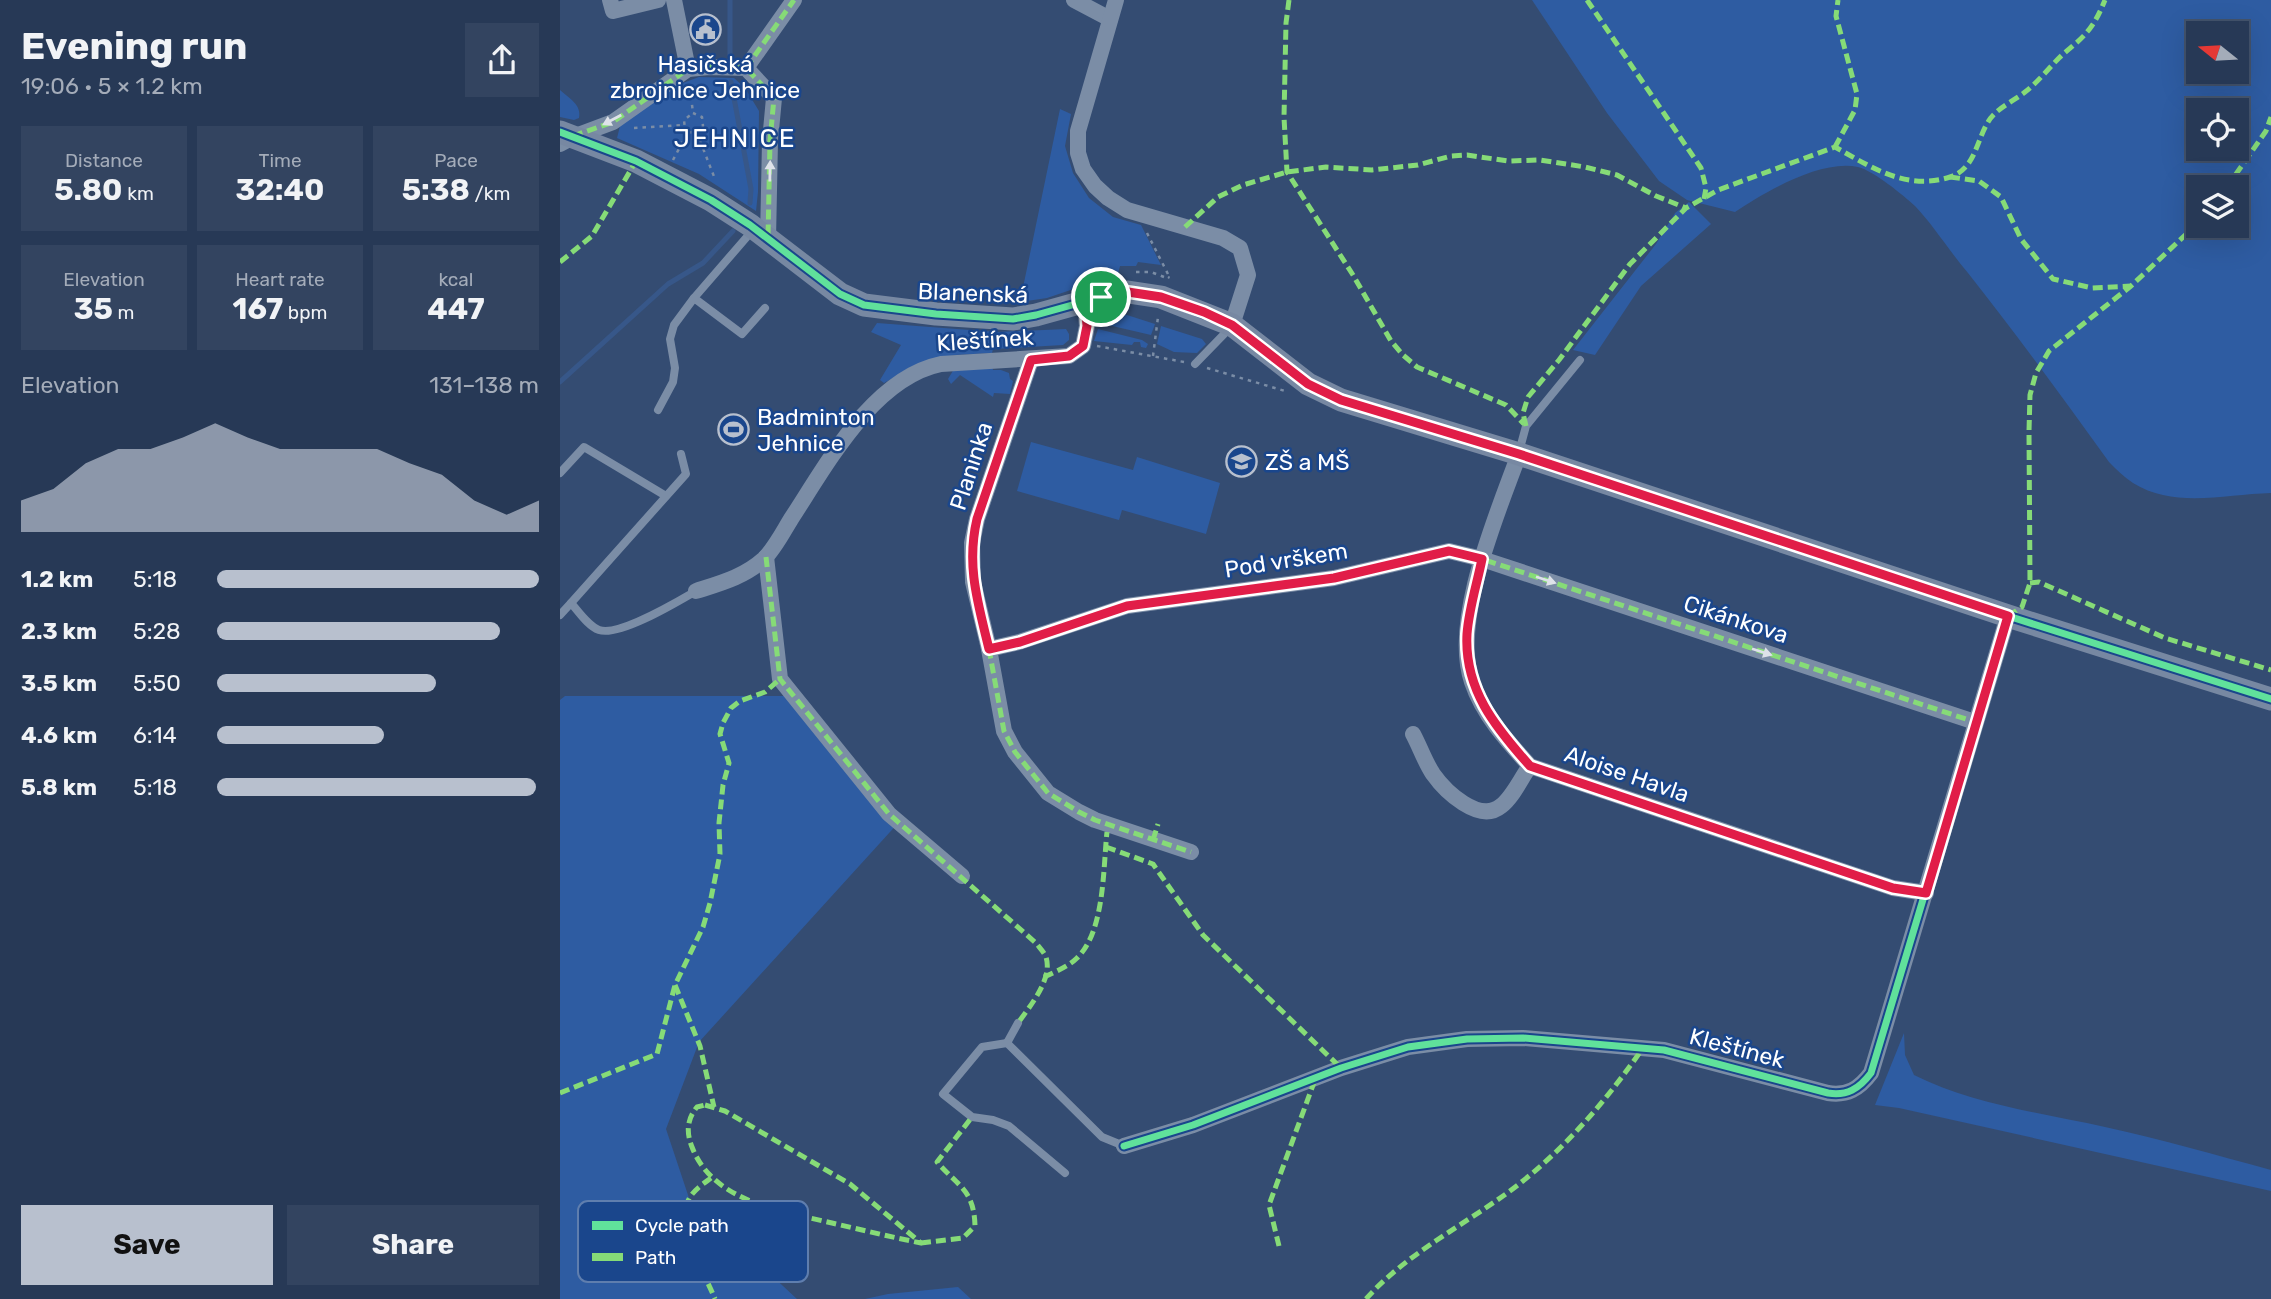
<!DOCTYPE html>
<html lang="en">
<head>
<meta charset="utf-8">
<style>
	:root { --surface:#273956; --page:#334460; --text:#f1f3f6; --muted:#a4acb9; --line:#43536c; --accent:#b8c0ce }
	body { margin:0; font-family:Rubik,sans-serif; background:var(--page); color:var(--text); height:100vh; display:flex; flex-direction:column; font-size:26px; white-space:nowrap }
	* { box-sizing:border-box; margin:0 }
	p { font-size:23px; color:var(--muted) }
	.icon { flex:none; width:38px; height:38px; fill:none; stroke:currentColor; stroke-width:2; stroke-linecap:round; stroke-linejoin:round }
	.map { position:relative; flex:1; overflow:hidden }
	.side { display:flex; flex-direction:column; background:var(--surface); width:560px }
	.side>* { flex:none }
	.needle { width:46px; rotate:288deg }
	.fabs { position:absolute; left:1626px; top:21px; display:grid; gap:14px }
	.fabs a { display:grid; place-items:center; width:63px; height:63px; border-radius:0px; background:var(--surface); box-shadow:0 7px 28px #0002,0 0 0 2px var(--line); font-size:35px }
	.pin { position:absolute; display:grid; place-items:center; width:60px; height:60px; color:#fff; margin:-30px; border:4px solid #fff; border-radius:50%; box-shadow:0 2px 7px #0007 }
	.round { display:grid; place-items:center; flex:none; width:74px; height:74px; border-radius:0px; background:var(--page) }
	.head { display:flex; align-items:center; justify-content:space-between; height:119px; padding:0 21px }
	h1 { font-size:38px; font-weight:700; line-height:52px }
	.metrics { display:grid; grid-template-columns:repeat(3,1fr); gap:10px; height:119px; padding:7px 21px }
	.metrics div { display:grid; align-content:center; border-radius:0px; background:var(--page); text-align:center }
	.metrics b { font-size:30px; font-weight:700 }
	.metrics small { font-size:19px; font-weight:400 }
	.metrics p { font-size:19px }
	.chart { height:196px; padding:14px 21px }
	.chart p { display:flex; justify-content:space-between }
	.chart svg { width:100%; height:126px; margin-top:7px; fill:var(--accent); opacity:.7 }
	.action { display:flex; gap:14px; margin-top:auto; padding:14px 21px }
	.action a { flex:1; height:80px; border-radius:0px; background:var(--accent); color:#111; font-size:28px; font-weight:700; line-height:80px; text-align:center }
	.action a+a { background:var(--page); color:var(--text) }
	ul { padding:0 21px; list-style:none; font-size:23px }
	li { display:grid; grid-template-columns:112px 84px 1fr; align-items:center; height:52px }
	li i { height:18px; border-radius:9px; background:var(--accent) }
	main { display:flex; flex:1; min-height:0 }
	.map>svg:first-child { display:block }
	.green { fill:#2e5ca2; fill-rule:evenodd }
	.lines { fill:none; stroke-linecap:round; stroke-linejoin:round }
	.stream { stroke:#375789; stroke-width:5 }
	.path { stroke:#7b8da6; stroke-width:2.5; stroke-dasharray:3.5 5; stroke-linecap:butt }
	.lane { stroke:#7b8da6; stroke-width:8 }
	.street { stroke:#7b8da6; stroke-width:16 }
	.secondary { stroke:#7788a2; stroke-width:23 }
	.quiet { stroke:#86db77; stroke-width:5; stroke-dasharray:10 5; stroke-linecap:butt }
	.cycleway-casing { stroke:#1a468c; stroke-width:11 }
	.cycleway { stroke:#60e19b; stroke-width:7 }
	.oneway { fill:#dee2e9 }
	.route-casing { stroke:#fff; stroke-width:14 }
	.route { stroke:#e11d48; stroke-width:9 }
	.labels { text-anchor:middle; stroke-width:5; stroke-linejoin:round; paint-order:stroke }
	.poi-label { font-size:23px; fill:#fff; stroke:#1a468c; text-anchor:start }
	.street-label { font-size:23px; fill:#fff; stroke:#1a468c }
	.quarter-label { font-size:26px; letter-spacing:2px; fill:#fff; stroke:#1a468c }
	.key { fill:#1a468c; stroke:#5f7eae; stroke-width:2 }
	.key-label { font-size:19px; fill:#fff }
</style>
</head>
<body>
<main>
<section class="side">
<div class="head"><div><h1>Evening run</h1><p>19:06 · 5 × 1.2 km</p></div><a class="round"><svg class="icon" aria-label="share" viewBox="0 0 24 24"><path d="M12 15V3M7 8l5-5 5 5M5 13v7h14v-7"/></svg></a></div>
<div class="metrics">
<div><p>Distance</p><b>5.80<small> km</small></b></div>
<div><p>Time</p><b>32:40</b></div>
<div><p>Pace</p><b>5:38<small> /km</small></b></div>
</div>
<div class="metrics">
<div><p>Elevation</p><b>35<small> m</small></b></div>
<div><p>Heart rate</p><b>167<small> bpm</small></b></div>
<div><p>kcal</p><b>447</b></div>
</div>
<div class="chart"><p><span>Elevation</span>131–138 m</p>
<svg viewBox="0 0 160 44" preserveAspectRatio="none"><path d="M0 44V33L10 29L20 20L30 15L40 15L50 11L60 6L70 11L80 15L90 15L100 15L110 15L120 20L130 24L140 33L150 38L160 33V44z"/></svg>
</div>
<ul>
<li><b>1.2 km</b>5:18<i style="width:100%"></i></li>
<li><b>2.3 km</b>5:28<i style="width:88%"></i></li>
<li><b>3.5 km</b>5:50<i style="width:68%"></i></li>
<li><b>4.6 km</b>6:14<i style="width:52%"></i></li>
<li><b>5.8 km</b>5:18<i style="width:99%"></i></li>
</ul>
<div class="action"><a>Save</a><a>Share</a></div>
</section>
<div class="map">
<svg width="1711" height="1299" viewBox="0 0 1711 1299">
	<rect width="100%" height="100%" fill="#344c72"/>
	<g class="green">
		<path d="M972,0H1711V493C1665,494 1615,509 1573,483C1564,477 1556,469 1549,462C1503,398 1457,335 1408,273C1390,252 1374,226 1355,206C1343,195 1314,171 1298,167C1261,159 1205,192 1175,212L1127,200L1099,181L1047,113ZM1638,33H1676V72H1638ZM1638,110H1676V149H1638ZM1676,187V226H1638V187Z"/>
		<path d="M139,77L174,78L185,88L199,111L198,192L196,211L139,174L57,138L60,126L112,87Z"/>
		<path d="M0,90C9,98 22,105 19,118L14,120L0,117Z"/>
		<path d="M500,109L511,114L505,146L513,173L529,198L553,217L581,225L601,265L578,262L576,266H560L558,274L487,298L460,302Z"/>
		<path d="M1129,202L1151,224L1081,286L1035,355L1013,350L1096,244L1115,213Z"/>
		<path d="M556,314L567,315L595,324L591,335L548,325V321Z"/>
		<path d="M317,323L437,332L506,329L509,334V340L503,345L433,349L432,353L395,355L360,363L324,383L320,380L341,345L311,332Z"/>
		<path d="M601,326L642,339L646,344L637,353L614,352L597,344Z"/>
		<path d="M538,329L582,340L588,344L586,348L581,347L580,342H574L572,345L534,341Z"/>
		<path d="M432,366L433,370H441L449,373L450,379L453,381L450,394L434,393L433,397L400,375L391,384L388,379L394,369Z"/>
		<path d="M471,442L573,470L577,457L660,483L646,534L562,510L559,520L457,491Z"/>
		<path d="M5,696H242L340,821L139,1042L106,1129L134,1213L194,1259L237,1299H0V700Z"/>
		<path d="M1344,1033L1345,1055L1354,1075C1412,1104 1481,1113 1545,1127C1601,1139 1656,1155 1711,1170V1191L1339,1108L1315,1105Z"/>
		<path d="M398,1287L411,1299H305L328,1294Z"/>
	</g>
	<g class="lines">
		<g class="stream">
			<path d="M170,0V55"/>
			<path d="M171,82L191,189L190,203"/>
			<path d="M0,382L108,284L143,263L173,231"/>
		</g>
		<g class="path">
			<path d="M130,88L133,113"/>
			<path d="M74,128L123,125"/>
			<path d="M128,132L137,133L143,126L142,117L133,113"/>
			<path d="M128,132L125,129L124,120L133,113"/>
			<path d="M137,133L155,179"/>
			<path d="M113,160L128,132"/>
			<path d="M587,233L610,278L608,277"/>
			<path d="M576,272H591L604,277"/>
			<path d="M537,346L624,362"/>
			<path d="M593,356L598,317"/>
			<path d="M647,368L725,391"/>
		</g>
		<g class="lane">
			<path d="M192,231L134,298L182,334L205,308"/>
			<path d="M635,364L670,328"/>
			<path d="M98,410L113,382L115,368L110,339L114,325L134,298"/>
			<path d="M959,452L966,426L1020,360"/>
			<path d="M0,473L24,447L106,496"/>
			<path d="M11,603L126,474L121,454"/>
			<path d="M0,615L11,603C19,612 28,626 39,630C59,637 117,602 136,591"/>
			<path d="M458,1023L447,1043L542,1137L564,1146"/>
			<path d="M447,1043L422,1047L383,1094L412,1117L433,1120L449,1126L505,1173"/>
		</g>
		<g class="street">
			<path d="M50,0L53,11L98,0"/>
			<path d="M114,0L128,69"/>
			<path d="M514,0L550,19"/>
			<path d="M556,0L518,131V153L523,169L535,186L548,198L567,210L663,238L680,248L688,275L672,325"/>
			<path d="M186,68L234,0"/>
			<path d="M0,144L13,137L53,122L128,69L149,67L186,68L214,98L210,141L208,239"/>
			<path d="M471,360L417,519L412,543L413,582L429,649L444,731L455,752L488,793L519,812L535,820L631,852"/>
			<path d="M959,454C937,515 891,620 912,682C923,715 947,741 970,766L1333,888L1366,893"/>
			<path d="M206,557L220,679L329,814L402,876"/>
			<path d="M136,591C161,583 184,577 204,559C215,548 223,532 231,519C267,464 313,378 381,364L509,356L523,346L527,326L525,302"/>
			<path d="M429,649L459,642L567,606L774,578L889,551L922,559L1415,722"/>
			<path d="M853,734C860,747 865,762 873,774C885,791 919,824 941,806C953,797 961,778 970,766"/>
			<path d="M564,1146L633,1125L781,1068L848,1047L907,1039L963,1038L1104,1050L1268,1093C1287,1096 1299,1089 1311,1073L1448,616"/>
		</g>
		<path class="secondary" d="M0,132L76,161L151,200L190,225L280,294L304,305L376,314L453,319L476,315L541,297L568,292L601,297L672,325L748,384L781,400L959,454L1448,616L1711,699"/>
		<g class="quiet">
			<path d="M729,0L726,23L724,117L727,172L793,275L831,341L843,355L857,367L946,405L964,424"/>
			<path d="M1027,0L1141,168L1146,188L1144,199"/>
			<path d="M186,68L234,0"/>
			<path d="M13,136L53,122L128,69L149,67L186,68L214,98L210,141L208,239"/>
			<path d="M1275,147L1295,110L1297,94L1276,16L1278,0"/>
			<path d="M1390,177L1419,181L1441,197L1461,239L1493,279L1532,288L1571,286"/>
			<path d="M1667,187L1706,131L1711,117"/>
			<path d="M625,227L658,197L683,185L727,172L766,167L812,170L858,165L891,156L907,155L948,161L980,160L1025,167L1057,175L1096,196L1126,208"/>
			<path d="M0,262L32,236L76,161"/>
			<path d="M471,360L417,519L412,543L413,582L429,649L444,731L455,752L488,793L519,812L535,820L631,852"/>
			<path d="M966,426L963,413L968,397L999,360L1070,264L1126,208L1158,190L1275,147C1311,167 1346,191 1390,177C1415,169 1416,142 1428,122C1435,109 1454,101 1465,92C1478,82 1488,69 1499,58C1508,49 1519,42 1527,32C1535,23 1540,12 1545,0"/>
			<path d="M206,557L220,679L329,814L476,943C479,947 484,952 486,957C493,979 470,1006 458,1023"/>
			<path d="M922,559C917,584 909,608 907,634C903,689 935,727 970,766L1333,888L1366,893"/>
			<path d="M1470,583L1479,582L1605,638L1711,670"/>
			<path d="M1448,616L1462,607L1470,583L1469,431L1470,395L1476,373L1489,351L1571,286L1638,223"/>
			<path d="M429,649L459,642L567,606L774,578L889,551L922,559L1415,722"/>
			<path d="M593,840L598,824"/>
			<path d="M546,847L593,864L643,935L781,1068"/>
			<path d="M484,977C495,972 509,966 517,958C545,931 543,868 547,832"/>
			<path d="M115,985L140,1046L154,1107"/>
			<path d="M0,1093L97,1054L115,985L143,927L150,903L160,854L159,823L163,785L169,763L160,734L163,723L171,708L180,701L205,692L220,679"/>
			<path d="M145,1105L165,1111L290,1184L361,1243C331,1237 302,1230 272,1223C221,1211 153,1202 132,1147C126,1132 127,1119 137,1107Z"/>
			<path d="M151,1178C143,1184 132,1191 128,1201C118,1230 144,1272 155,1299"/>
			<path d="M361,1243L403,1238L415,1226C414,1190 399,1187 377,1162L412,1117"/>
			<path d="M719,1246L709,1205L756,1077"/>
			<path d="M806,1299C843,1257 898,1228 943,1196C999,1156 1044,1104 1083,1048"/>
		</g>
		<defs>
			<g id="cycleway">
				<path d="M0,132L76,161L151,200L190,225L280,294L304,305L376,314L453,319L476,315L541,297L568,292L601,297L672,325L748,384L781,400L959,454L1448,616L1711,699"/>
				<path d="M564,1146L633,1125L781,1068L848,1047L907,1039L963,1038L1104,1050L1268,1093C1287,1096 1299,1089 1311,1073L1448,616"/>
			</g>
		</defs>
		<use href="#cycleway" class="cycleway-casing"/>
		<use href="#cycleway" class="cycleway"/>
	</g>
	<defs><path id="oneway-solid" d="M-6-.8H1V-3.2L6.5 0L1 3.2V.8H-6Z" transform="scale(1.75)"/></defs>
	<g class="oneway">
		<use href="#oneway-solid" transform="translate(52 120) rotate(152)"/>
		<use href="#oneway-solid" transform="translate(210 171) rotate(-89)"/>
		<use href="#oneway-solid" transform="translate(986 580) rotate(18)"/>
		<use href="#oneway-solid" transform="translate(1202 652) rotate(18)"/>
	</g>
	<g class="lines">
		<defs>
			<path id="route" d="M568,292L601,297L644,312L672,325L748,384L781,400L959,454L1448,616L1366,893L1333,888L970,766C935,727 904,689 907,634C909,608 917,584 922,559L889,551L774,578L567,606L460,642L429,649C418,603 406,566 417,519L471,360L509,356L523,346L527,326L525,302Z"/>
		</defs>
		<use href="#route" class="route-casing"/>
		<use href="#route" class="route"/>
	</g>
	<defs>
		<symbol id="civic-ring" viewBox="-11 -11 22 22"><circle r="9.5" fill="#1a468c" stroke="#b8c0ce" stroke-width="1.5"/><path d="M-.6-6.5H3V-4.5H.6V-3L4-1V1h2V6H-6V1h2V-1L-.6-3ZM-1.2 2.5V6h2.4V2.5Z" fill="#b8c0ce"/></symbol>
		<symbol id="stadium-ring" viewBox="-11 -11 22 22"><circle r="9.5" fill="#1a468c" stroke="#b8c0ce" stroke-width="1.5"/><path d="M0-5a6.5 5 0 1 0 0 10a6.5 5 0 1 0 0-10ZM-3.5-1.8h7v3.6h-7Z" fill="#b8c0ce"/></symbol>
		<symbol id="school-ring" viewBox="-11 -11 22 22"><circle r="9.5" fill="#1a468c" stroke="#b8c0ce" stroke-width="1.5"/><path d="M0-5L7-2L0 1L-7-2ZM-4 1L0 2.5L4 1V4Q0 6-4 4Z" fill="#b8c0ce"/></symbol>
	</defs>
	<g fill-rule="evenodd">
		<use href="#civic-ring" x="128" y="12" width="35" height="35"/>
		<use href="#stadium-ring" x="156" y="412" width="35" height="35"/>
		<use href="#school-ring" x="664" y="444" width="35" height="35"/>
	</g>
	<g class="labels">
		<g class="poi-label">
			<text x="145" y="72" text-anchor="middle">Hasičská<tspan x="145" dy="26">zbrojnice Jehnice</tspan></text>
			<text x="197" y="425">Badminton<tspan x="197" dy="26">Jehnice</tspan></text>
			<text x="705" y="470">ZŠ a MŠ</text>
		</g>
		<g class="street-label">
			<text transform="translate(413 293) rotate(2)" y="8">Blanenská</text>
			<text transform="translate(425 340) rotate(-4)" y="8">Kleštínek</text>
			<text transform="translate(411 466) rotate(-72)" y="8">Planinka</text>
			<text transform="translate(726 560) rotate(-9)" y="8">Pod vrškem</text>
			<text transform="translate(1176 619) rotate(18)" y="8">Cikánkova</text>
			<text transform="translate(1067 774) rotate(19)" y="8">Aloise Havla</text>
			<text transform="translate(1177 1048) rotate(15)" y="8">Kleštínek</text>
		</g>
		<g class="quarter-label">
			<text x="175" y="147">JEHNICE</text>
		</g>
	</g>
	<rect x="18" y="1201" width="230" height="81" rx="10" class="key"/>
	<rect x="32" y="1221" width="31" height="9" fill="#60e19b"/>
	<rect x="32" y="1253" width="31" height="8" fill="#86db77"/>
	<g class="key-label">
		<text x="75" y="1232">Cycle path</text>
		<text x="75" y="1264">Path</text>
	</g>
</svg>
<div class="fabs">
<a><svg class="needle" viewBox="-14 -14 28 28"><path d="M0-13l5 13h-10z" fill="#e53935"/><path d="M0 13l5-13h-10z" fill="#a4acb9"/></svg></a>
<a><svg class="icon" aria-label="locate" viewBox="0 0 24 24"><circle cx="12" cy="12" r="6"/><path d="M12 2v4M12 18v4M2 12h4M18 12h4"/></svg></a>
<a><svg class="icon" aria-label="layers" viewBox="0 0 24 24"><path d="M12 4l9 5-9 5-9-5zM3 14l9 5 9-5"/></svg></a>
</div>
<div class="pin" style="left:541px;top:297px;background:#1e9e55"><svg class="icon" aria-label="arrive" viewBox="0 0 24 24"><path d="M6 21V4h12l-3 4 3 4H6"/></svg></div>
</div>
</main>
</body>
</html>
